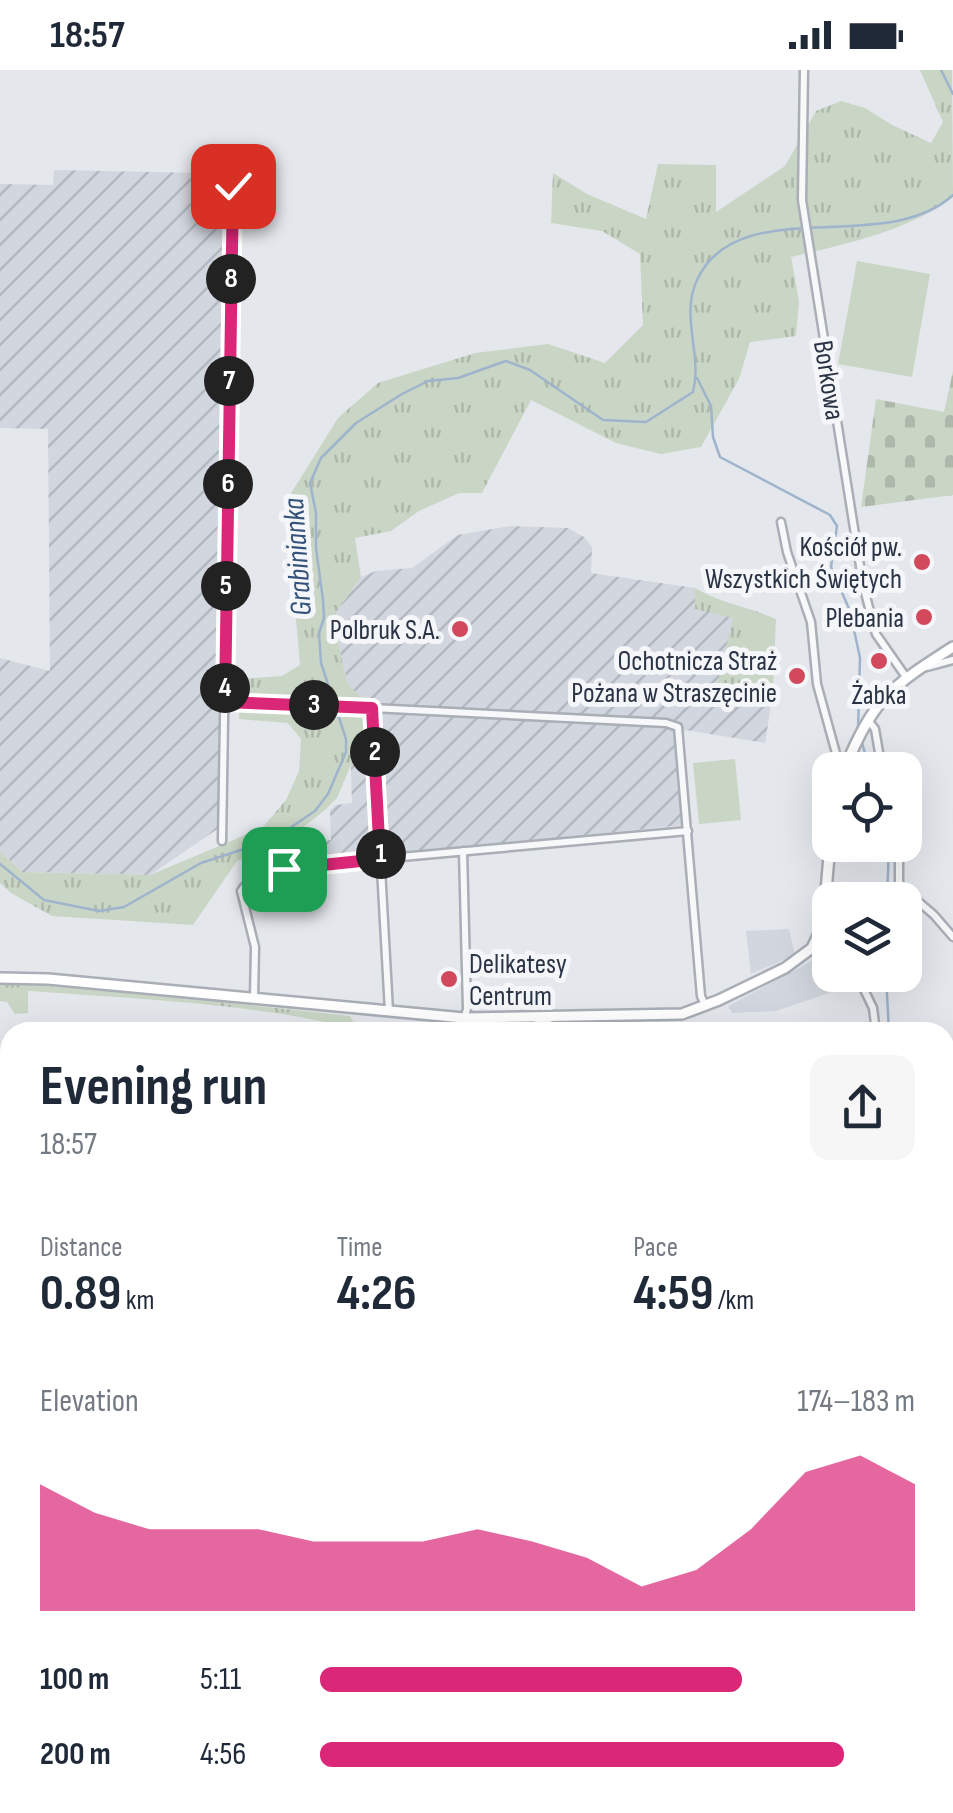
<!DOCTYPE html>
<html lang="en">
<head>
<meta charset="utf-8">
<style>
	:root { --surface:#fff; --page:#f6f6f7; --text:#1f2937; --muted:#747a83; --accent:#db2777 }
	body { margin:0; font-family:"Sofia Sans Condensed",sans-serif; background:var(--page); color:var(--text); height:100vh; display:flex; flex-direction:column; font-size:38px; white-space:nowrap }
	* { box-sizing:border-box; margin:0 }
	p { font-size:32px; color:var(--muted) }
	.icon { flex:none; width:55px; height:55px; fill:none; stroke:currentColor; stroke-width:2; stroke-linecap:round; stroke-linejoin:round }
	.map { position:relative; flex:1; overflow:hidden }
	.drawer { position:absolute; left:0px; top:952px; width:955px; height:792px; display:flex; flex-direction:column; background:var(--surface); border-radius:30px 30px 0 0; box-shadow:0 10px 40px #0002 }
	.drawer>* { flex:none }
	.controls { position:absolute; left:812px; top:682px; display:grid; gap:20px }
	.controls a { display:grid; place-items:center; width:110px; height:110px; border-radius:20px; background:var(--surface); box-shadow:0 10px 40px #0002; font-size:50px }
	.pin { position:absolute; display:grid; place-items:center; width:85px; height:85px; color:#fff; margin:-42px; border-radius:20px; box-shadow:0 5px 15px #0006 }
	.km { position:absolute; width:50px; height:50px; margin:-25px; border-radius:50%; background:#222; color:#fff; font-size:28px; line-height:50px; text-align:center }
	.round { display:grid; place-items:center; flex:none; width:105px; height:105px; border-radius:20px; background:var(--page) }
	.headline { display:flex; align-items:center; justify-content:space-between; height:170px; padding:0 40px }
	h1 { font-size:55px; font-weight:700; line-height:75px }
	.figures { display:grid; grid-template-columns:repeat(3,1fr); gap:15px; height:170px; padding:10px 40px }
	.figures div { display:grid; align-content:center }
	.figures b { font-size:50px; font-weight:700 }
	.figures small { font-size:28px; font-weight:400 }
	.figures p { font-size:28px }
	.chart { height:280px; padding:20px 40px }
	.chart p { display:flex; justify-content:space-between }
	.chart svg { width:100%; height:180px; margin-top:10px; fill:var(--accent); opacity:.7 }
	ul { padding:0 40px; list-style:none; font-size:32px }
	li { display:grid; grid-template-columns:160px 120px 1fr; align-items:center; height:75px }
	li i { height:25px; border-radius:12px; background:var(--accent) }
	.status { display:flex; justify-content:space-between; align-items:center; height:70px; padding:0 50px; background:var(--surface); direction:ltr }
	.status svg { height:28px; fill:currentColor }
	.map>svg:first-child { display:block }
	.built { fill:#d2d6de }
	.industrial { fill:url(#industrial-furrows) }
	.grass { fill:url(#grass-tufts) }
	.cemetery { fill:url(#cemetery-stones) }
	.pitch { fill:#c9d6c5 }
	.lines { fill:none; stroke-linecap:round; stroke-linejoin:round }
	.stream { stroke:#9fb4cc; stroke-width:2.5 }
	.street-casing { stroke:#a9aeb7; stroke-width:11 }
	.secondary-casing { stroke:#a9aeb7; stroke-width:14 }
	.street { stroke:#f7f8fa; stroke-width:6 }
	.secondary { stroke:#fff; stroke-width:9 }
	.route-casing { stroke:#fff; stroke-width:20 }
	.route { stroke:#db2777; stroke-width:12 }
	.poi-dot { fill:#d1495b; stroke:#f4f6f9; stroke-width:4 }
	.labels { text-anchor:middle; stroke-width:10; stroke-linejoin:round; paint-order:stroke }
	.street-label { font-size:28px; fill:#2b3445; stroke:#f4f6f9 }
	.poi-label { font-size:28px; fill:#2b3445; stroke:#f4f6f9; text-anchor:end }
	.water-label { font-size:30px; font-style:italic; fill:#34527a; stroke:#f4f6f9 }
</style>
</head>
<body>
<div class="status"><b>18:57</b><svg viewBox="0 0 49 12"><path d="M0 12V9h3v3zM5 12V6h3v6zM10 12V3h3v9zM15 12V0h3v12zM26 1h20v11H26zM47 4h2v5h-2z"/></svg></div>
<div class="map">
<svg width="953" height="1743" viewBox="0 0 953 1743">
	<defs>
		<pattern id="industrial-furrows" width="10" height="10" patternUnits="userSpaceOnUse" patternTransform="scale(2.5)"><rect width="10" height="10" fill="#d2d6de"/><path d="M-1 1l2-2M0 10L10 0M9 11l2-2" fill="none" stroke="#b4b8c0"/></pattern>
		<pattern id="grass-tufts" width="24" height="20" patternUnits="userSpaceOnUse" patternTransform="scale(2.5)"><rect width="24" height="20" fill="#c9d6c5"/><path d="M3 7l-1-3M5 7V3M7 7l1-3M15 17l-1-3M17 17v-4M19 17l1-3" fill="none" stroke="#adb8ab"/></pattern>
		<pattern id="cemetery-stones" width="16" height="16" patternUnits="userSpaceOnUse" patternTransform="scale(2.5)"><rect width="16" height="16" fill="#c9d6c5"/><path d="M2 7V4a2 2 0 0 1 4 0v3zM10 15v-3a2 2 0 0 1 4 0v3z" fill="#adb8ab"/></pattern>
	</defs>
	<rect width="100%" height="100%" fill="#e4e7ec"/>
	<g class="built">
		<path d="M789,859L795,885L751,904L746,861Z"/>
		<path d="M821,886L835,921L776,941L732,943L728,936Z"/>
	</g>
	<g class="industrial">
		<path d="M54,100L197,103L225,116L219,758L150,805L22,802L0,781V588L50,601L48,359L0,358V114L53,115Z"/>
		<path d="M510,456L568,458L584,467L592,477L591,503L695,518V539L733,547L747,617L773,622L765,673L686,660L677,666L683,755L280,796L281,775L331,770L330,740L336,735L352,733L348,615L339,577L336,542L361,507L376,501L412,498L458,465Z"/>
	</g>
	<g class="grass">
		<path d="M920,0H952L953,127C908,161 846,174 791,187L799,231L796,266L750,272L739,309L701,377L661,384L616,373L531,330L482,423H459L419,441L391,461L355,468L361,507L336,542L339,577L348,615L365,630L369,691L351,695L337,728L325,740L281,775L237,791L193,855L52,846L11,823L0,813V781L22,802L150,805L262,758L286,730L299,701L301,669L288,653L239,649L241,609L282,606L300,595L289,469L290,425L338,348L378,313L475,283L548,274L605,293L643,255L640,184L602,161L551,153L553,103L587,124L646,149L658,94L716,95V142L785,96L816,41L841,31L865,38L892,55L931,73L943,52Z"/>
		<path d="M695,518C720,533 749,537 776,549L773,622L747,617L743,624L716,619L733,548L695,539Z"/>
		<path d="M48,913L350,946L359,962C325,950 284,944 246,939C174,930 101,926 28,921V943L15,944L7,932L0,931V915Z"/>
	</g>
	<path class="cemetery" d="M953,301V425L861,437L876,329L944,342Z"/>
	<g class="pitch">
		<path d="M857,191L930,204L912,307L838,294Z"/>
		<path d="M735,689L741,750L699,754L693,693Z"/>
	</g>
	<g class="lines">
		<g class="stream">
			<path d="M941,0L953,24"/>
			<path d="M697,308L711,336L713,367L720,387L830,445L837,456L831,497L850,541L860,588L858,660"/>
			<path d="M862,673L870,700"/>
			<path d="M0,794L44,830L99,841L124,837L201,793L272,770L315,741L328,724L346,682V669L321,593L319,563L324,548L323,530L316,478V443L310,413L321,388L356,353L402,324L428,311L458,308L506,291L530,300L603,350L646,352L693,322C703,285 679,245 698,208C740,122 886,187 953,125"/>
			<path d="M887,830L889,775"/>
			<path d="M886,905L889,962"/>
			<path d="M945,1203L953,1212"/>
		</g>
		<defs>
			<g id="street">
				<path d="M804,0L802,130L863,515L876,564L906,607"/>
				<path d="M781,452L787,482L811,552L817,614L837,687L848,691"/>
				<path d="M927,597L953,590"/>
				<path d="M225,631L372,638L389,941"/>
				<path d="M372,638L666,653L678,657L701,926L705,935"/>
				<path d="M868,650L875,659L882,700"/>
				<path d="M222,771L233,108"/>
				<path d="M899,775V815L934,845L953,867"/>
				<path d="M857,905L873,938L876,962"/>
				<path d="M254,928L255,877L241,821C254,797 310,796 335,793L688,761"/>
				<path d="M460,962L467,939L463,781"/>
				<path d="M516,962L552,948"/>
				<path d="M945,1583L953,1595"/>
				<path d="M225,1743L227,1735"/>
				<path d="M871,1743L872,1735"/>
			</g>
			<g id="secondary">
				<path d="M844,700C874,628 889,618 953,577"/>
				<path d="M0,908L48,909L464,948L682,944L719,930L785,898L812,878L823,855L830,775"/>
			</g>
		</defs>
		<use href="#street" class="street-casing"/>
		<use href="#secondary" class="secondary-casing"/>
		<use href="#street" class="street"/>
		<use href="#secondary" class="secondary"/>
	</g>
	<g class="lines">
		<defs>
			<path id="route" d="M233,116L225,632L372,638L380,789L284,799"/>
		</defs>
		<use href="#route" class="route-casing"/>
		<use href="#route" class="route"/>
	</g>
	<g class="poi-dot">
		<circle cx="922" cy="492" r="10"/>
		<circle cx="924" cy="547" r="10"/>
		<circle cx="460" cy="559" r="10"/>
		<circle cx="879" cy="591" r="10"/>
		<circle cx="797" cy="606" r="10"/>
		<circle cx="449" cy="909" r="10"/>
	</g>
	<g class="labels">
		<g class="street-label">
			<text transform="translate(830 310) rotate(81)" y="10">Borkowa</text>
		</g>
		<g class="poi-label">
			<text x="902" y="486">Kościół pw.<tspan x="902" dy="32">Wszystkich Świętych</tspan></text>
			<text x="904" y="557">Plebania</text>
			<text x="440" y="569">Polbruk S.A.</text>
			<text x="777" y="600">Ochotnicza Straż<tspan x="777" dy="32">Pożana w Straszęcinie</tspan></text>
			<text x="879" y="634" text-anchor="middle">Żabka</text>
			<text x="469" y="903" text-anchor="start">Delikatesy<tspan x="469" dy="32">Centrum</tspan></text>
		</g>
		<g class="water-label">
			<text transform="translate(297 487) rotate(-94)" y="10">Grabinianka</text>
		</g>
	</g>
</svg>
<div class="controls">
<a><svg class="icon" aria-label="locate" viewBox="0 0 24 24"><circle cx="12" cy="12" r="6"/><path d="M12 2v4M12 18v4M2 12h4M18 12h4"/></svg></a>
<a><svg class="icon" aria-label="layers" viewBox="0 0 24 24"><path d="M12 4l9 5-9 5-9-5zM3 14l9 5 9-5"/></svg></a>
</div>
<div class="pin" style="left:284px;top:799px;background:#1e9e55"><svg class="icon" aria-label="arrive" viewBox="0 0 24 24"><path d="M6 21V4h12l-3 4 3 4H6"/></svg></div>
<div class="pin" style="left:233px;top:116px;background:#d93025"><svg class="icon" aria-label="check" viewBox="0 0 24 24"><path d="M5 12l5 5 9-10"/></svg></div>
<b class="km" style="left:381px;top:784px">1</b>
<b class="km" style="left:375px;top:682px">2</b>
<b class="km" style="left:314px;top:635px">3</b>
<b class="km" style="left:225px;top:618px">4</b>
<b class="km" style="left:226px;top:516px">5</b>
<b class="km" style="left:228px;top:414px">6</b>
<b class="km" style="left:229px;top:311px">7</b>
<b class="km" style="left:231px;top:209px">8</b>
<section class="drawer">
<div class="headline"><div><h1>Evening run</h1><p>18:57</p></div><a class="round"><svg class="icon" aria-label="share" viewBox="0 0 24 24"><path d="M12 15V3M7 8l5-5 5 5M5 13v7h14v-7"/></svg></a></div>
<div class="figures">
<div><p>Distance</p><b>0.89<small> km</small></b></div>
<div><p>Time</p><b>4:26</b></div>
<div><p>Pace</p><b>4:59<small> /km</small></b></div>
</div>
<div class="chart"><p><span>Elevation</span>174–183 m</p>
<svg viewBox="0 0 160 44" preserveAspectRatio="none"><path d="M0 44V13L10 20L20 24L30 24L40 24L50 27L60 27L70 27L80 24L90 27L100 31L110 38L120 34L130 24L140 10L150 6L160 13V44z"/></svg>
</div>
<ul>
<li><b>100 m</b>5:11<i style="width:71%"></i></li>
<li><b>200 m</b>4:56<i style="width:88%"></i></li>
</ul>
</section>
</div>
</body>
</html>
